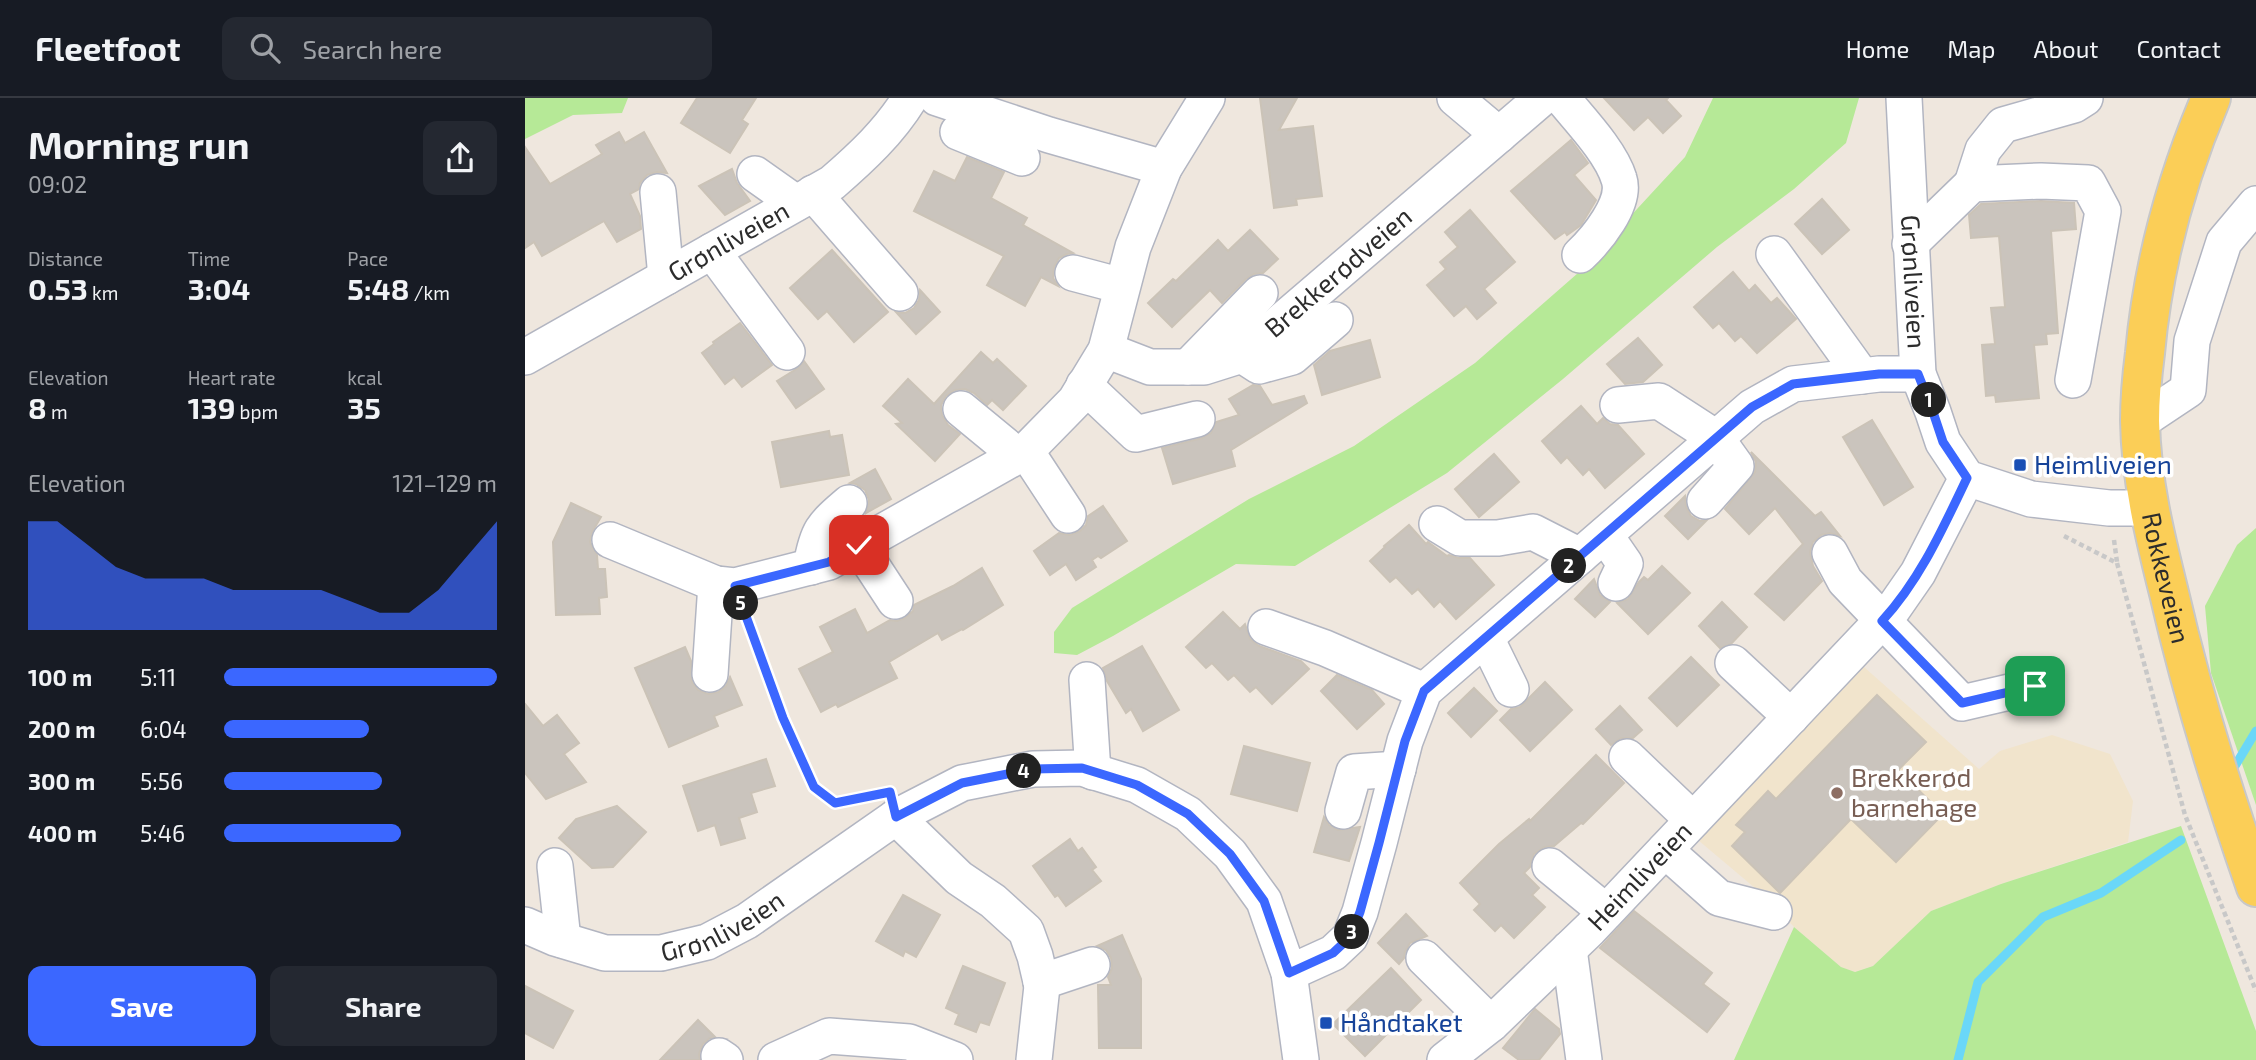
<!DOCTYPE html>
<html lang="en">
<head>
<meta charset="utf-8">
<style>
	:root { --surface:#171b24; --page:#242831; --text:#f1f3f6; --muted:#9ea1a6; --line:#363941; --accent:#3b67ff }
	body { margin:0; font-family:"Exo 2",sans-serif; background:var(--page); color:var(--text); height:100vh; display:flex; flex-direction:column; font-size:26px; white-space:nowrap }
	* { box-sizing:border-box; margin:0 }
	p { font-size:23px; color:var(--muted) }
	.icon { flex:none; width:38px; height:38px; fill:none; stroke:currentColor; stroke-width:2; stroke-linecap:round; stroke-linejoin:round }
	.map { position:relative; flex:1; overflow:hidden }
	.drawer { display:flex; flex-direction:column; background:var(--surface); width:525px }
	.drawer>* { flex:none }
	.pin { position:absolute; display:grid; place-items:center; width:60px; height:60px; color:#fff; margin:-30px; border-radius:14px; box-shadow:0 4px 10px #0006 }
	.km { position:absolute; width:35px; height:35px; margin:-18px; border-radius:50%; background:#222; color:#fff; font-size:19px; line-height:35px; text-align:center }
	.round { display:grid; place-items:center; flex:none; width:74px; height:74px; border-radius:14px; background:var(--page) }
	.summary { display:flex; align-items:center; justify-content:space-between; height:119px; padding:0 28px }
	h1 { font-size:38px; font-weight:700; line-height:52px }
	.metrics { display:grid; grid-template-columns:repeat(3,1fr); gap:10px; height:119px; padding:7px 28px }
	.metrics div { display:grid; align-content:center }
	.metrics b { font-size:30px; font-weight:700 }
	.metrics small { font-size:19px; font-weight:400 }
	.metrics p { font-size:19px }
	.chart { height:196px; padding:14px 28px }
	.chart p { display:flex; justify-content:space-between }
	.chart svg { width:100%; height:126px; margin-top:7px; fill:var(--accent); opacity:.7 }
	.button { display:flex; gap:14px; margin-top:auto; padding:14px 28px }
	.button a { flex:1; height:80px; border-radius:14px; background:var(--accent); color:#fff; font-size:28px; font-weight:700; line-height:80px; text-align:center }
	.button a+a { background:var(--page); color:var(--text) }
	ul { padding:0 28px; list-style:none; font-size:23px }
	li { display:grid; grid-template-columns:112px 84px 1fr; align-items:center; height:52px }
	li i { height:18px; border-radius:9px; background:var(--accent) }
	header { display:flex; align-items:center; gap:42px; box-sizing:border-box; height:98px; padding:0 35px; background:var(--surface); border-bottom:2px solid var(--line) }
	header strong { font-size:33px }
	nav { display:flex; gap:38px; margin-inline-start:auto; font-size:24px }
	.search { width:490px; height:63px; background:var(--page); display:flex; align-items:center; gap:18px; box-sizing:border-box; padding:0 24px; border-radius:14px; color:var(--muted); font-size:26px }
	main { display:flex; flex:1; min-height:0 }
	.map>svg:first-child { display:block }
	.education { fill:#f1e4cc }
	.green { fill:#b6e997 }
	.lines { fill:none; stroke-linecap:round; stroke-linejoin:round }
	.stream { stroke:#6ad7f8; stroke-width:9 }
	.building { fill:#cac4bd; stroke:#cbc3b7; stroke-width:2 }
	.minor-casing { stroke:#b2b5c1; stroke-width:38 }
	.major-casing { stroke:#c8c8c8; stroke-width:42 }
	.path { stroke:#c8c8c8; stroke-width:4.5; stroke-dasharray:5 3.5; stroke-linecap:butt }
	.minor { stroke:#fff; stroke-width:35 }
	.major { stroke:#fbce57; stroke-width:38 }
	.route-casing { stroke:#fff; stroke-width:14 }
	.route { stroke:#3b67ff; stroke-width:9 }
	.transit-dot { fill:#1a4fb4; stroke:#fff; stroke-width:2.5 }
	.education-dot { fill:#8d6e63; stroke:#fff; stroke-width:2.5 }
	.labels { text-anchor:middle; stroke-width:7; stroke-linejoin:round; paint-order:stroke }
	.street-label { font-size:26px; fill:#2c2c2c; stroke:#fff }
	.transit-label { font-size:26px; fill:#164399; stroke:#fff; text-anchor:start }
	.education-label { font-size:26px; fill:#785e54; stroke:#fff; text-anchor:start }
</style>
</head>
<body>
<header>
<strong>Fleetfoot</strong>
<div class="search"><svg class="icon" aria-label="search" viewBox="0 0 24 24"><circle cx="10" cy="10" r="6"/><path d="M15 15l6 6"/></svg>Search here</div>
<nav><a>Home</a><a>Map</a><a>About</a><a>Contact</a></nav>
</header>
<main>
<section class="drawer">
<div class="summary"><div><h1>Morning run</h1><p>09:02</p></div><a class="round"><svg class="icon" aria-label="share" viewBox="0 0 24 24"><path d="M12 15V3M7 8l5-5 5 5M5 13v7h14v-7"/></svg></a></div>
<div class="metrics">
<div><p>Distance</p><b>0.53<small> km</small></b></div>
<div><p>Time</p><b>3:04</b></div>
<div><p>Pace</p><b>5:48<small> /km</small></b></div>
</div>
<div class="metrics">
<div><p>Elevation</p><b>8<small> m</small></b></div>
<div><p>Heart rate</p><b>139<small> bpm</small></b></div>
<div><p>kcal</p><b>35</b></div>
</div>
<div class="chart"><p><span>Elevation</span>121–129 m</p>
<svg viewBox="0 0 160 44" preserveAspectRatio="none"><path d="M0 44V6L10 6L20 14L30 22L40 26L50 26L60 26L70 30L80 30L90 30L100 30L110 34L120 38L130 38L140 30L150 18L160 6V44z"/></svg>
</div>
<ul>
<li><b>100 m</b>5:11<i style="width:100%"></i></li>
<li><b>200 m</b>6:04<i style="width:53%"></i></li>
<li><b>300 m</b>5:56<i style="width:58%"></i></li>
<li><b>400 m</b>5:46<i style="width:65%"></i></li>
</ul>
<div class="button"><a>Save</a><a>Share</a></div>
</section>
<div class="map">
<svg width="1731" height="962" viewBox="0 0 1731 962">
	<rect width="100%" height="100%" fill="#efe7de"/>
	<path class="education" d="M1339,569L1454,671L1475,653L1527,637L1585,656L1608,703L1603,744L1476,786L1406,813L1348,868L1330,874L1316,869L1269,829L1243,801L1173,742Z"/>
	<g class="green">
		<path d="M0,0H103L97,15L48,17L0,41Z"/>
		<path d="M1188,0H1334L1321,45L1269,91L1192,149L1038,281L922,375L770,468L711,466L588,538L552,557L529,555V534L547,510L724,401L829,348L950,265L1053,175L1160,59Z"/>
		<path d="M1731,430V707L1686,575L1680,508L1712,447Z"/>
		<path d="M1656,728L1731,933V962H1209L1269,829L1316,869L1330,874L1348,868L1406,813L1476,786Z"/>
	</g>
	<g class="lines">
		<g class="stream">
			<path d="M1710,668L1731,633"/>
			<path d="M1433,962L1453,884L1518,819L1576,795L1656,742"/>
		</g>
	</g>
	<g class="building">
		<path d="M172,0H231L217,22L223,26L205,55L156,25Z"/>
		<path d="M735,0H772L754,32L788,28L797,98L771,101L772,107L749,110Z"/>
		<path d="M1079,0H1143L1141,2L1156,18L1138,35L1123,19L1109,32Z"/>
		<path d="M94,34L100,45L119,34L142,75L132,74L122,77L115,85L114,91L105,96L115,118L116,131L92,144L79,123L17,158L9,144L0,150V49L25,86L77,56L71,47Z"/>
		<path d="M1046,42L1063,65L1049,77L1071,102L1056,127L1042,137L1040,134L1030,141L986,93Z"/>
		<path d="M442,59L479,74L466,100L502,120L498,127L548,155L542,156L534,160L529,169L528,180L533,188L516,179L500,208L462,187L479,158L389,113L409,73L430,83Z"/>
		<path d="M207,71L212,85L225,103L200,117L174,88Z"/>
		<path d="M1297,101L1324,132L1297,156L1270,126Z"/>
		<path d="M1516,103L1549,105L1551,131L1526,133L1533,235L1521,236L1522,246L1509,247L1514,300L1471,304L1470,297L1461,298L1457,247L1470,246L1466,210L1480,209L1474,138L1446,140L1444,117L1456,106Z"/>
		<path d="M945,112L990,164L959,191L971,205L952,221L941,208L929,218L902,187L921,171L915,164L933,149L920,134Z"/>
		<path d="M725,132L753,161L738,175L729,176L721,181L697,205L685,192L647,229L623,205L648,181L651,183L693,142L703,153Z"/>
		<path d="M307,152L363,214L329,244L302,213L293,221L265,190Z"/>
		<path d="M1208,174L1224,193L1230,187L1246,205L1252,200L1271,221L1232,255L1216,238L1210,243L1194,225L1188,230L1169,209Z"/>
		<path d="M395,192L415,214L391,236L371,214L380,215L389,210L394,202Z"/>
		<path d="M215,225L247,267L217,289L209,279L200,286L177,255L189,246L188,244Z"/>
		<path d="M1113,240L1137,267L1118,284L1100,286L1082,266Z"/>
		<path d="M845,242L855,279L797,297L789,267L805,253Z"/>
		<path d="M456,254L468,265L472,261L501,288L478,312L467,302L462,307L449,295L440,291L430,292L421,298L416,307L417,317L423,327L435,336L410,363L371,326L377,325L358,308L383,281L409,306Z"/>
		<path d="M279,263L299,291L271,310L252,283L273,270Z"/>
		<path d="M728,287L735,288L747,307L779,298L782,305L706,352L710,368L648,386L637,350L677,340L686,335L691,324L714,317L704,301Z"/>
		<path d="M1056,308L1072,326L1078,320L1085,326L1093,327L1119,356L1080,390L1064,371L1058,377L1042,359L1036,365L1017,343Z"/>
		<path d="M1347,322L1388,389L1359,407L1318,339Z"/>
		<path d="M304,333L305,339L317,337L324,377L256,389L247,344Z"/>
		<path d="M1226,354L1290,418L1296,414L1315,438L1305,435L1296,437L1288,444L1285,454L1288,468L1297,483L1259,522L1230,496L1278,446L1250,410L1224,436L1200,411L1230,374L1231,364Z"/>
		<path d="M969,356L994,384L954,419L930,391Z"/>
		<path d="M350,371L366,401L341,415L344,402L340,392L331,386L325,385Z"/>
		<path d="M1160,398L1161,409L1166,418L1175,423L1182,422L1163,441L1140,418Z"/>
		<path d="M46,405L76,419L67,434L65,444L72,457L73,471H80L82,499L74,500L75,516L31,517L28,444Z"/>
		<path d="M578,408L602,443L576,460L573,458L567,462L571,469L551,482L541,466L525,477L509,453L534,435L545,437L555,433L561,427L563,418Z"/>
		<path d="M884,427L901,446L903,444L922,458L924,457L934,460H945L969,487L931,521L915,503L909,509L893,491L887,496L871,479L865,484L845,463L860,449L859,448Z"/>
		<path d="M1137,468L1165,495L1123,536L1092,505L1103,501L1114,484L1119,479L1123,482Z"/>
		<path d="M457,470L478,507L438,532L437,531L417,542L413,535L364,564L372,580L313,609L311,606L296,614L274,571L308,554L295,529L330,511L342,535L365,522L372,523L380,520L388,513L389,507L428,488Z"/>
		<path d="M1069,481L1075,497L1085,504L1070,519L1050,501Z"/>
		<path d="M1197,504L1222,529L1206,546L1195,550L1174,528Z"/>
		<path d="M698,514L715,531L720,526L725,541L734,548L776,563L784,571L747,606L731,589L725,594L709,577L703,582L687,565L681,570L661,549Z"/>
		<path d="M617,548L654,612L618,633L606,611L601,615L582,583L578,570Z"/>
		<path d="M160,549L166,563L167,584L173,592L183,596L193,594L201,588L205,579L217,607L189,618L193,628L144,649L110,570Z"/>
		<path d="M1166,559L1194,587L1152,628L1124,600Z"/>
		<path d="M812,577L847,592L859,606L832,631L796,593Z"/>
		<path d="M1020,584L1047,612L1005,653L975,622L986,611L995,609Z"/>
		<path d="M949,590L972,613L946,639L923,615Z"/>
		<path d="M1352,597L1401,644L1373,672L1418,716L1371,764L1326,721L1255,795L1207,748L1220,734L1211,727L1243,693L1251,701Z"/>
		<path d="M0,606L18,628L32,617L54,645L39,656L61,684L21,701L0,675Z"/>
		<path d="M1095,608L1117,632L1108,640H1096L1086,647L1071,631Z"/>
		<path d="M719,648L785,665L772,713L706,696Z"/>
		<path d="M1071,657L1099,685L1058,726L1056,725L1029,748L1019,749L1009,756L1005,769L999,775L1014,790L1007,797L1020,809L989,840L976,827L970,833L949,812L955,806L935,785L974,746L1004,721L1005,723Z"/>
		<path d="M241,661L250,688L226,695L232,714L214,720L220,740L196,747L190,727L173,733L158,688Z"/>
		<path d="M92,708L121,734L88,769L67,770L34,740L51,721Z"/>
		<path d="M799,719L804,727L813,732L835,729L824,763L789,754Z"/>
		<path d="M545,741L553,753L557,750L571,769L567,772L576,783L541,808L533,797L530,799L508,768Z"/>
		<path d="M378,797L415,817L391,859L380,853L378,858L351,843Z"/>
		<path d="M1109,813L1187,875L1178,886L1204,906L1182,934L1075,850Z"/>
		<path d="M881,816L902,838L885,845L880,854L879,860L874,866L853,845Z"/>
		<path d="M597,837L616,881V950H574L573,887H586L583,879L587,870L586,860L581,852L572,848Z"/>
		<path d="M438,868L480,885L464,927L455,924L451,934L430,926L434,916L421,910Z"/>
		<path d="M866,870L896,902L840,958L808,926Z"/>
		<path d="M0,888L48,913L28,950L0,935Z"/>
		<path d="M1010,911L1034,931L1035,936L1014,962H994L978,950Z"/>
		<path d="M173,922L190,939L185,940L178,946L174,956L175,962H135Z"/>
	</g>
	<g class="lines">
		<defs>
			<g id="minor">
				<path d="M412,0L524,37L639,70"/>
				<path d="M930,0L974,37"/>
				<path d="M1037,0C1055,22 1086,54 1094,81C1102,105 1071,142 1055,157"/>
				<path id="s1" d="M1379,0L1393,276L1408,314L1418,344L1442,380L1506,401L1584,410H1623"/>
				<path d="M433,34L497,60"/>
				<path d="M230,76L271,105"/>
				<path d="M1447,86L1458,52L1478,27L1549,7L1560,0"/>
				<path d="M133,94L141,179"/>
				<path d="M288,95L375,195"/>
				<path d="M1385,146L1447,86L1516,83L1563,85L1578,113L1548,282"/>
				<path d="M187,153L262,254"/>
				<path d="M1249,156L1337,278"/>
				<path d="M548,175L597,188"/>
				<path id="s2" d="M581,252L625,269H679L717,257L1017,0"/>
				<path d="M717,257L734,268L767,259L810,222"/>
				<path id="s3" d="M0,259L307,85C337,59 364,34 385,0"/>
				<path d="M663,269L735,195"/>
				<path d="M559,287L611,336L672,321"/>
				<path d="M1093,307L1134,303L1191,340L1211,368L1180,403"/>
				<path d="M436,311L493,358"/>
				<path d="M1615,324L1663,292L1667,243L1699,144L1731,106"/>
				<path d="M501,353L543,417"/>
				<path d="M912,426L935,440H973L1008,434L1055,458"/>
				<path d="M1080,437L1100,466L1091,485"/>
				<path d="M85,442L191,486L210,488L304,464L501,353L550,303L581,252L608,149L639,70L682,0"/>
				<path d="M334,448L370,503"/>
				<path d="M1305,455L1320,483L1437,605L1510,588"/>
				<path d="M286,469C292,433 297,428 324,405"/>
				<path d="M741,529L800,550L899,593"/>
				<path d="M961,540L986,591"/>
				<path d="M1208,565L1266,619"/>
				<path d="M185,576L191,486"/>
				<path d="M562,582L568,674"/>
				<path d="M1102,659L1168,722"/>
				<path d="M818,713L829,674L873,671"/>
				<path d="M371,719L434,780L468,803L501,833L510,858L517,888L509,962"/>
				<path d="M1140,752L1194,800L1249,814"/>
				<path d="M30,768L38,842"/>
				<path d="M1025,768L1081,814"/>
				<path id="s4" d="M0,827L30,840L80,855H136L182,844L222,823L371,719L437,685L508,671L557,670L612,687L663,716L705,756L739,803L764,875L776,962"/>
				<path d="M1044,851L1059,962"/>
				<path d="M899,860L966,926"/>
				<path d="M764,875L808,855L825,839L835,814L854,745L880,643L899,593L1227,309L1268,286L1354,276H1393"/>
				<path d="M516,884L567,867"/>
				<path d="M194,958L200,962"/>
				<path d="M251,962L304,938L384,944L430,962"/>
				<path id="s5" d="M920,962L966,926L1065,831L1368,511L1393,475L1442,380"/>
			</g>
			<g id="major">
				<path id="s6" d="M1686,0C1651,82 1628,166 1620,255C1617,278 1615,301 1615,323C1616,382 1630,439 1644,495C1667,595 1697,692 1731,789"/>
			</g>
		</defs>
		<use href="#minor" class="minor-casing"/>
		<use href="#major" class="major-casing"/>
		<g class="path">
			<path d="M1539,438L1592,465L1660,717L1731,893"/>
			<path d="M1589,442L1592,464"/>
			<path d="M222,524L259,620L289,689L310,705L342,699"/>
		</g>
		<use href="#minor" class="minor"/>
		<use href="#major" class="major"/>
	</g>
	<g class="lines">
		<defs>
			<path id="route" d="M334,447L304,464L210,488L258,620L289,689L310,705L365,694L371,719L437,685L508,671L557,670L612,687L663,716L705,756L739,803L764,875L808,855L825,839L835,814L854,745L880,643L899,593L1227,309L1268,286L1354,276H1393L1408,314L1418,344L1442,380C1418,430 1395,482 1357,523L1437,605L1510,588"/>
		</defs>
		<use href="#route" class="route-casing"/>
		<use href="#route" class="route"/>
	</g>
	<g class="transit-dot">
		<rect x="1488" y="360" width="14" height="14" rx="3.5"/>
		<rect x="794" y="918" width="14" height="14" rx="3.5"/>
	</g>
	<circle class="education-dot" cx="1312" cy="695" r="7"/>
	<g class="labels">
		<g class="street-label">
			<text dy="9" stroke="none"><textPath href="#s3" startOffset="234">Grønliveien</textPath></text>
			<text dy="9" stroke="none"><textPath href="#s2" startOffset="268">Brekkerødveien</textPath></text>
			<text dy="9" stroke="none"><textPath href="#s1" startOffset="184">Grønliveien</textPath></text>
			<text dy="9" stroke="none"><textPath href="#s6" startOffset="492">Rokkeveien</textPath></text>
			<text dy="9" stroke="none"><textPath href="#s5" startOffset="268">Heimliveien</textPath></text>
			<text dy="9" stroke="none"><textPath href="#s4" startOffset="208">Grønliveien</textPath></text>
		</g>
		<g class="transit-label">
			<text x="1509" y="376">Heimliveien</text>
			<text x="815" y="934">Håndtaket</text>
		</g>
		<g class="education-label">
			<text x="1326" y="689">Brekkerød<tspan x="1326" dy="30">barnehage</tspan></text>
		</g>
	</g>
</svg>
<div class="pin" style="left:1510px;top:588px;background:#1e9e55"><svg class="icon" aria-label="arrive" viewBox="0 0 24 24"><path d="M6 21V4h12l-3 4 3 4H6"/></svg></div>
<div class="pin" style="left:334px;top:447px;background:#d93025"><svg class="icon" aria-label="check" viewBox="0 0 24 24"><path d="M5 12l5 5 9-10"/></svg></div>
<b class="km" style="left:1404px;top:302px">1</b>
<b class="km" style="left:1044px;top:468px">2</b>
<b class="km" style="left:827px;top:834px">3</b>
<b class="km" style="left:499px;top:673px">4</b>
<b class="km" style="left:216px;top:505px">5</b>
</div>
</main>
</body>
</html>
